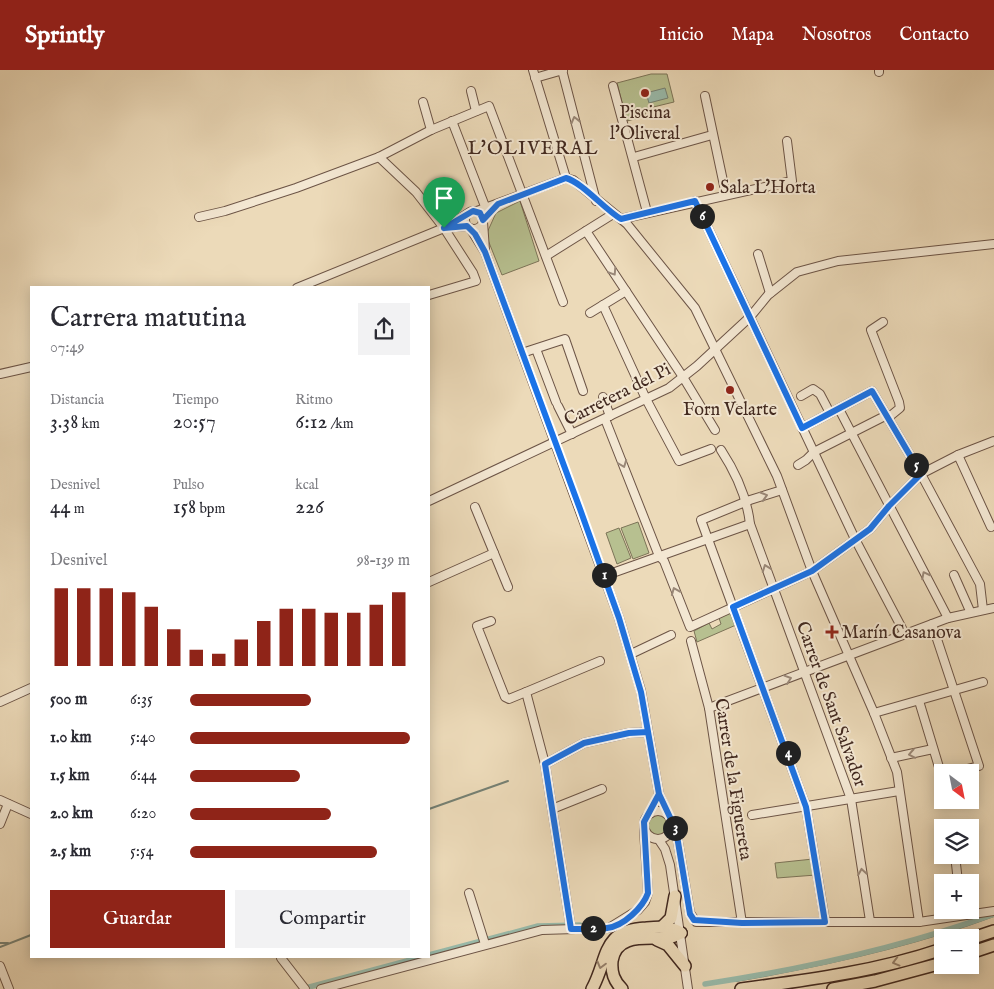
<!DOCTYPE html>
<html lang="es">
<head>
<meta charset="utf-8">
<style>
	:root { --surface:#fff; --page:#f2f2f3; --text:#2b2b33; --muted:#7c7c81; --accent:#8f2418 }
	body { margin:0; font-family:"IM FELL English",serif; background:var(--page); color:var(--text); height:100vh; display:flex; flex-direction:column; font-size:19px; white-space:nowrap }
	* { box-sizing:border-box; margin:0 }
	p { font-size:16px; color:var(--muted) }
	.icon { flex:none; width:28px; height:28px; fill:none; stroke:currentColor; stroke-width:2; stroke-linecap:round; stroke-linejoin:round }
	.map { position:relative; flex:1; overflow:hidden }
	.details { position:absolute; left:30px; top:216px; width:400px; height:672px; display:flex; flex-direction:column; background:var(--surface); border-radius:0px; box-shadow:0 2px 12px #0003 }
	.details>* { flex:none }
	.needle { width:32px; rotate:148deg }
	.fabs { position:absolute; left:934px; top:694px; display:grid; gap:10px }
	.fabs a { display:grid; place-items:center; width:45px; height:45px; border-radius:0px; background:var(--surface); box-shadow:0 2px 12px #0003; font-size:25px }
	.pin { position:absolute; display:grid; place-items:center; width:42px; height:42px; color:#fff; margin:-51px -21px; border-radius:50% 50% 50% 0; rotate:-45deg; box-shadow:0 0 5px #0007 }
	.pin .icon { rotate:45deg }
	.km { position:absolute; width:25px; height:25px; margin:-12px; border-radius:50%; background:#222; color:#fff; font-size:14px; line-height:25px; text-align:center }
	.round { display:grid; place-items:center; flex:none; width:52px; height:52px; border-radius:0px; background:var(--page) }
	.headline { display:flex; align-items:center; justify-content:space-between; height:85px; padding:0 20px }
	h1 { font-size:28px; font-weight:600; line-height:38px }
	.figures { display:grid; grid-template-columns:repeat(3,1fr); gap:8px; height:85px; padding:5px 20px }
	.figures div { display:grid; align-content:center }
	.figures b { font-size:21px; font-weight:600 }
	.figures small { font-size:14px; font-weight:400 }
	.figures p { font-size:14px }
	.chart { height:140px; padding:10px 20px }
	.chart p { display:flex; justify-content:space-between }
	.chart svg { width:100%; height:90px; margin-top:5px; stroke:var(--accent); stroke-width:6 }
	.primary-button { display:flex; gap:10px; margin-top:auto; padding:10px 20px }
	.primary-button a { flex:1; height:58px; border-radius:0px; background:var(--accent); color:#fff; font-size:20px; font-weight:600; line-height:58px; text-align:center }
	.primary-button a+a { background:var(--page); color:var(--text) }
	ul { padding:0 20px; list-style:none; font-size:16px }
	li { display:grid; grid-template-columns:80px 60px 1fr; align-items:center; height:38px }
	li i { height:12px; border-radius:6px; background:var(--accent) }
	header { display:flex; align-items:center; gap:30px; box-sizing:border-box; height:70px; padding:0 25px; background:var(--accent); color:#fff }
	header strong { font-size:24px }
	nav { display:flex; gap:28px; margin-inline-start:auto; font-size:18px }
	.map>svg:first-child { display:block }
	.green { fill:#b7c090; stroke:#7c7458 }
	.water { fill:#99bbab; stroke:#768073 }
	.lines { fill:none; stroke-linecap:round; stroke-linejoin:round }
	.stream { stroke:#768073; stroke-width:2 }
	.canal { stroke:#99bbab; stroke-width:5.5 }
	.minor-casing { stroke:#6c5446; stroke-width:10 }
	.highway-casing { stroke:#41281f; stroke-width:14 }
	.minor { stroke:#f3e7d2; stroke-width:8 }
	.highway { stroke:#ecdab9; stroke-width:11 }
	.oneway { stroke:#9a8878 }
	.oneway2 { stroke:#96816c }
	.route-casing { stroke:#fff; stroke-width:10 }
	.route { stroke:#1a73e8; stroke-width:6 }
	.poi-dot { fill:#8f2418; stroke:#f3e7d2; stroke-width:2 }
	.labels { text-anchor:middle; stroke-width:4; stroke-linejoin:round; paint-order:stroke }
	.poi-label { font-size:18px; fill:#41281f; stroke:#f3e7d2 }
	.street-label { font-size:18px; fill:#41281f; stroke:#f3e7d2 }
	.neighbourhood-label { font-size:19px; letter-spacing:1px; fill:#41281f; stroke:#f3e7d2 }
</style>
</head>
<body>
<header>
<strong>Sprintly</strong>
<nav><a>Inicio</a><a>Mapa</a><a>Nosotros</a><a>Contacto</a></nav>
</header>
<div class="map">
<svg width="994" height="919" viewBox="0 0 994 919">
	<rect width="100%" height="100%" fill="#ecdab9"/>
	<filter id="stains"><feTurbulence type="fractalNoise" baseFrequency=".004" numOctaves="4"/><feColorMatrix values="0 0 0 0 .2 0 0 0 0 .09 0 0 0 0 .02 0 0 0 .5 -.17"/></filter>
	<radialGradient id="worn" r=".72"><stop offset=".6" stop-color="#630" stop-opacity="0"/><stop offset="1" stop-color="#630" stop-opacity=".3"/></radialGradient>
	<g class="green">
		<path d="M651,4H667L674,32L645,39L646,46L627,51L617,13Z"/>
		<path d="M520,131L539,191L502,205L486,165L496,143Z"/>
		<path d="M638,452L649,483L633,489L621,458Z"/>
		<path d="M619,458L631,488L617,494L606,463Z"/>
		<path d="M730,543L736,555L697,572L694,561L709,553L712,559L721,554L719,548Z"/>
		<circle cx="658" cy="755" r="10"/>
		<path d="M813,789L816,805L777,808L775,793Z"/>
	</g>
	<path class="water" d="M665,18L668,28L649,33L646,23Z"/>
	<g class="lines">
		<g class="stream">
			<path d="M429,739L508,711"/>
			<path d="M0,873H8"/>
			<path d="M0,877L31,865"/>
			<path d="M736,911C823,896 911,877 994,846"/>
		</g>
		<g class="canal">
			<path d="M429,885L538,856L580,855"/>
			<path d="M705,914C803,899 900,878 994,844"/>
			<path d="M302,919L418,888"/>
		</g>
		<defs>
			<g id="minor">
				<path d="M533,0L566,108"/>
				<path d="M562,0L596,131"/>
				<path d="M879,0V2"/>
				<path d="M535,8L563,0"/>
				<path d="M613,16L647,142"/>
				<path d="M471,21L476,41"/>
				<path d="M705,26L726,125"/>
				<path d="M423,32L431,60"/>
				<path d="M452,51L488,144"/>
				<path d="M379,87L416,122L444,158L473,203L476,211L429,225"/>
				<path d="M634,87L712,65"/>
				<path d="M566,108L573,110L627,154L695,238L777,406L812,501L874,643L897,702L919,852"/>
				<path d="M695,131L855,469L905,564"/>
				<circle cx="474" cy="150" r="9"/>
				<path d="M477,141L566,108"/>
				<path d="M199,147L225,141L296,118L379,87L431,60L489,36L563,232"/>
				<path d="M621,149L792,111L787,71"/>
				<path d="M483,152L485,180"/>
				<path d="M444,158L467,156"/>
				<path d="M470,158L485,182L619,548L641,621L659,724L668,745"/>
				<path d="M586,161L683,307L715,360"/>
				<path d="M758,184L770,223"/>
				<path d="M546,186L613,144"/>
				<path d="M297,218L444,158L467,144"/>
				<path d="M603,235L646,329L679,391L711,379"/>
				<path d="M590,243L626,221"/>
				<path d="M883,252L871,260L899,332L900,338L889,347"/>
				<path d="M536,279L556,332"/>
				<path d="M522,283L565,269L583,321"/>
				<path d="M0,304L31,297"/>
				<path d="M801,326L813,319L820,324L830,343"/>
				<path d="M603,327L610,346"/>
				<path d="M558,336L572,364"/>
				<path d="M839,339L948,548"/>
				<path d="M605,349L659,486L664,491L690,557L812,501L870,459L889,436L921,404L958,385L994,371"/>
				<path d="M802,358L872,321L921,404L980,514L983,540"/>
				<path d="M721,380C736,403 747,427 750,454L851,729L870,851"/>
				<path d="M958,385L991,457"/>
				<path d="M798,395L806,390L814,382L887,345"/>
				<path d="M782,420L750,430L701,450L806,737L825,851"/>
				<path d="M429,431L669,318L697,296L750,247L768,225L797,202L838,191L994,174"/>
				<path d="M475,437L508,517"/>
				<path d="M954,505L970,541"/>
				<path d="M604,506L750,454"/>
				<path d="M429,512L494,483"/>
				<path d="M491,551L477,556L505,627L509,629L526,622"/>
				<path d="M932,554L979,696L956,702"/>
				<path d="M691,571L709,638L742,853"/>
				<path d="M631,584L671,565"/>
				<path d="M919,631L942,707"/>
				<path d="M0,632L31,618"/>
				<path d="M709,638L948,548L994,538"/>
				<path d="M874,643L983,612"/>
				<path d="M891,688L933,679"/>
				<path d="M545,694L584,673L629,663L648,662"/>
				<path d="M0,730L31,744"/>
				<path d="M552,739L602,719"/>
				<circle cx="658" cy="755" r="14"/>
				<path d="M651,743L659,724"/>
				<path d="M752,745L899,721"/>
				<path d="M672,751L676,760L690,843L696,852H919L994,841"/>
				<path d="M0,754L8,734"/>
				<path d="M659,770L665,779L670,795L688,919"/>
				<path d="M955,785L958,812"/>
				<path d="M469,823L485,874"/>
				<path d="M571,859L545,694L526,622L600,591"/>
				<path d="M281,888L305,919"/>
				<path d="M0,896L9,919"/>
				<path d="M321,919L542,860L609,858L638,840L645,832L648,823L644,760"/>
			</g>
			<g id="highway">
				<path d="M662,857L671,848L675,826"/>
				<path d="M970,869L994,861"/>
				<path d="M657,870L668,875L685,896"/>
				<path d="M970,883L994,875"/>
				<path d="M592,919C609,888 601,860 646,858C659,857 669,856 681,863"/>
				<path d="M622,919C614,911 611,903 612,891C616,863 646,869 666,868C671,868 676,865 681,863"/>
				<path d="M741,919C809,910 878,901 942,879"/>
				<path d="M833,919L875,911L942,893"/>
			</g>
		</defs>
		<use href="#minor" class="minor-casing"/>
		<use href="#highway" class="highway-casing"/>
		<use href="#minor" class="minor"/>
		<use href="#highway" class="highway"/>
	</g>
	<defs><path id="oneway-chevron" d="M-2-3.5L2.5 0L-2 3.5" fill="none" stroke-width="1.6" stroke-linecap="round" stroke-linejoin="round" transform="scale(1.25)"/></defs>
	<g class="oneway">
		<use href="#oneway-chevron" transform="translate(575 50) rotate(-104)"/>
		<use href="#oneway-chevron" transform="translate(613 202) rotate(57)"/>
		<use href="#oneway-chevron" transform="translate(623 394) rotate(69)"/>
		<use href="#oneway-chevron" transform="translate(764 426) rotate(-17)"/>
		<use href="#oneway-chevron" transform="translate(766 498) rotate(-110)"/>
		<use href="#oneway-chevron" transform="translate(925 505) rotate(-117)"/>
		<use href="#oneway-chevron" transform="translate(675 521) rotate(-112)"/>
		<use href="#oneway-chevron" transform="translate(788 609) rotate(-19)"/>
		<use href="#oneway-chevron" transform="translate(912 684) rotate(169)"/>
		<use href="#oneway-chevron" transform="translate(862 802) rotate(-99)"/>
	</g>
	<g class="oneway2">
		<use href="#oneway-chevron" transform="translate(896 892) rotate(165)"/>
		<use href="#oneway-chevron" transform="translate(601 895) rotate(105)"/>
	</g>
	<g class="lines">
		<defs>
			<path id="route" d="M444,158L467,156L475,164L485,182L580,439L619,548L641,622L659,724L644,752L648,823C643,837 624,856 607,858C596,860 583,859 571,859L545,694L584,673L629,663L648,662L659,724L676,760L690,844L694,850L742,853L825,852L806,737L733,537L812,501L870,459L889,436L921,404L872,321L802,358L695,131L621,149C604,139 583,113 566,108L498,134L483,150L480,143L473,141L444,158"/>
		</defs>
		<use href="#route" class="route-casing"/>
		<use href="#route" class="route"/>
	</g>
	<g class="poi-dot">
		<circle cx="645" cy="23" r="5"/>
		<circle cx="710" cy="117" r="5"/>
		<circle cx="730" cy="320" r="5"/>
		<path d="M829.5 554.5h5v5h5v5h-5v5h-5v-5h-5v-5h5z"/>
	</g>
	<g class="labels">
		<g class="poi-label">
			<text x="645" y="48">Piscina<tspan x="645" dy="21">l'Oliveral</tspan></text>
			<text x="720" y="123" text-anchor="start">Sala L'Horta</text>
			<text x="730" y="345">Forn Velarte</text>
			<text x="842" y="568" text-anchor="start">Marín Casanova</text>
		</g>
		<g class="street-label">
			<text transform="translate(617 324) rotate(-27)" y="6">Carretera del Pi</text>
			<text transform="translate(832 634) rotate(70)" y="6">Carrer de Sant Salvador</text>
			<text transform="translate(734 709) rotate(81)" y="6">Carrer de la Figuereta</text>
		</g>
		<g class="neighbourhood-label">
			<text x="533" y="84">L'OLIVERAL</text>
		</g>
	</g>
	<rect width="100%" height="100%" filter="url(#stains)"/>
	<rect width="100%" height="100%" fill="url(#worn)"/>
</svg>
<div class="fabs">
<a><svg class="needle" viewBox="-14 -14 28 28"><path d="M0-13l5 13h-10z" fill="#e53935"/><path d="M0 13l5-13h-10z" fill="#7c7c81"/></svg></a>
<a><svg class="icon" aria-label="layers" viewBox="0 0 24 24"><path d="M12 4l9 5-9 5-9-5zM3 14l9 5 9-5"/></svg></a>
<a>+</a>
<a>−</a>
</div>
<div class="pin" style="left:444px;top:158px;background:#1e9e55"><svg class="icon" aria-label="arrive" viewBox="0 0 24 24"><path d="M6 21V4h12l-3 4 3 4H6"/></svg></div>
<b class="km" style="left:604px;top:505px">1</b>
<b class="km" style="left:593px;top:858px">2</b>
<b class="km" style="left:675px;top:758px">3</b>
<b class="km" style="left:788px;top:683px">4</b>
<b class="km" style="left:916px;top:395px">5</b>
<b class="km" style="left:702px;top:146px">6</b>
<section class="details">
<div class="headline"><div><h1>Carrera matutina</h1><p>07:49</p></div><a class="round"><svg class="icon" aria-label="share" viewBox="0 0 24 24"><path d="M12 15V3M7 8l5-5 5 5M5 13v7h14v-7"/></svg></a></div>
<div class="figures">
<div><p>Distancia</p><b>3.38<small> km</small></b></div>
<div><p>Tiempo</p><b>20:57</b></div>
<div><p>Ritmo</p><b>6:12<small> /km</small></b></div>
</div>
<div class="figures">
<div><p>Desnivel</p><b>44<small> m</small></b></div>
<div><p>Pulso</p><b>158<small> bpm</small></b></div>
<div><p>kcal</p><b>226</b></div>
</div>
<div class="chart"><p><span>Desnivel</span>98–139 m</p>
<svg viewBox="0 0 160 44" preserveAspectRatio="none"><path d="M5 44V6M15 44V6M25 44V6M35 44V8M45 44V15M55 44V26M65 44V36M75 44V38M85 44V31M95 44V22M105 44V16M115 44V16M125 44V18M135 44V18M145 44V14M155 44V8"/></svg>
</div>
<ul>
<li><b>500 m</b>6:35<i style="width:55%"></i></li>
<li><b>1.0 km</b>5:40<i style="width:100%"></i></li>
<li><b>1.5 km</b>6:44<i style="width:50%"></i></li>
<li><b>2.0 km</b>6:20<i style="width:64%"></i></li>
<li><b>2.5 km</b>5:54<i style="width:85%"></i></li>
</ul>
<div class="primary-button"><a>Guardar</a><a>Compartir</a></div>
</section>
</div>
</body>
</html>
